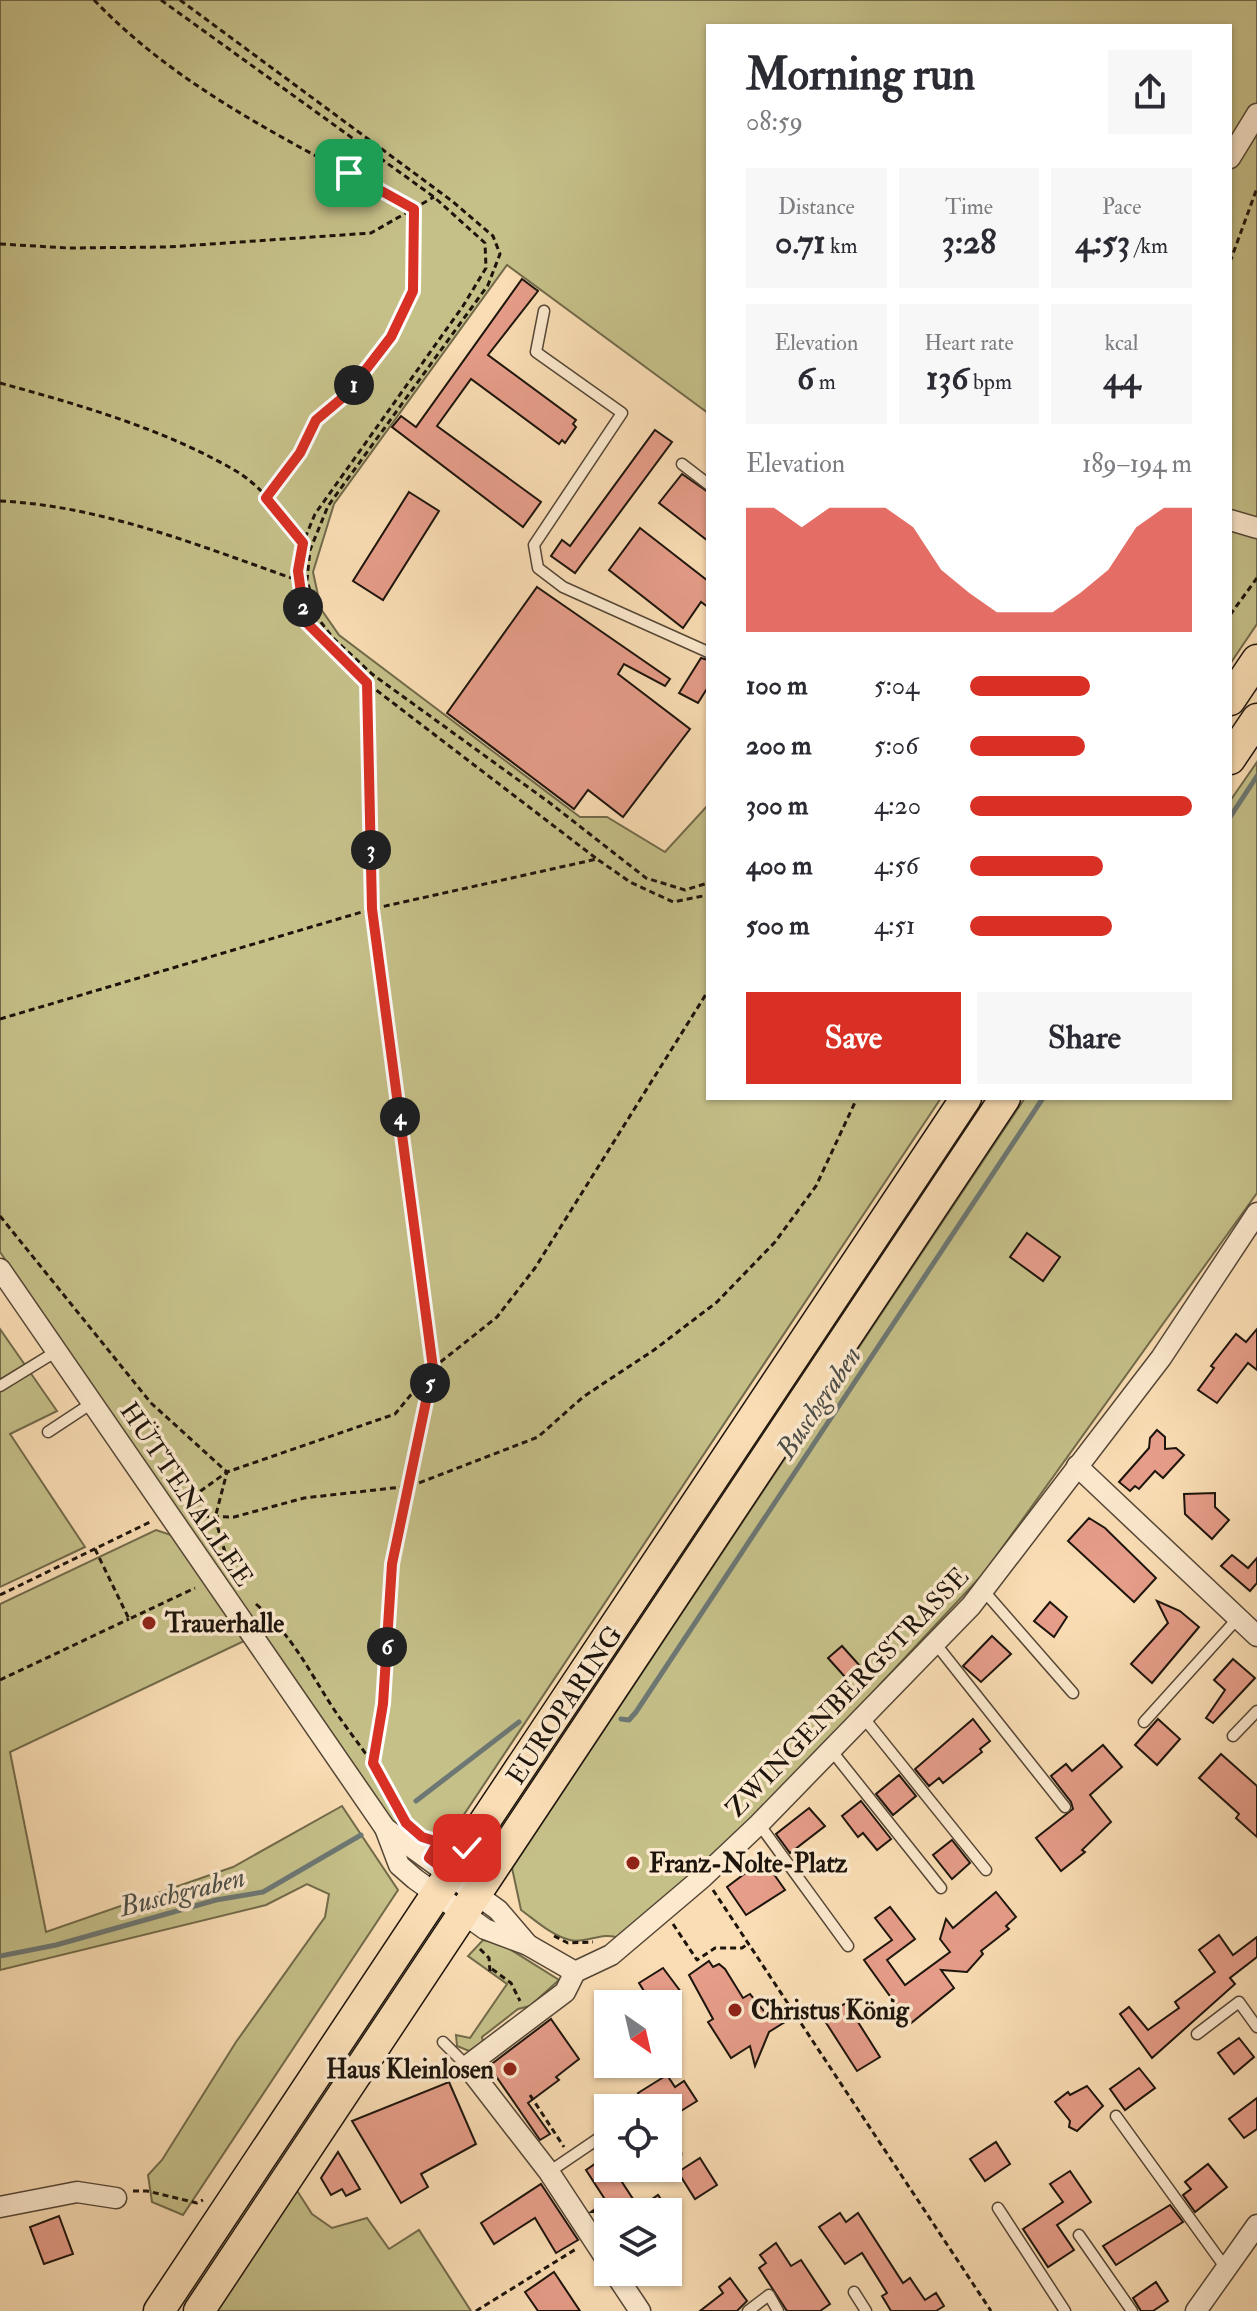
<!DOCTYPE html>
<html lang="en">
<head>
<meta charset="utf-8">
<style>
	:root { --surface:#fff; --page:#f7f7f7; --text:#2b2b33; --muted:#7c7c81; --accent:#d93025 }
	body { margin:0; font-family:"IM FELL Double Pica",serif; background:var(--page); color:var(--text); height:100vh; display:flex; flex-direction:column; font-size:30px; white-space:nowrap }
	* { box-sizing:border-box; margin:0 }
	p { font-size:26px; color:var(--muted) }
	.icon { flex:none; width:44px; height:44px; fill:none; stroke:currentColor; stroke-width:2; stroke-linecap:round; stroke-linejoin:round }
	.map { position:relative; flex:1; overflow:hidden }
	.drawer { position:absolute; left:706px; top:24px; width:526px; height:1076px; display:flex; flex-direction:column; background:var(--surface); border-radius:0px; box-shadow:0 2px 6px #0004 }
	.drawer>* { flex:none }
	.needle { width:52px; rotate:146deg }
	.fabs { position:absolute; left:594px; top:1990px; display:grid; gap:16px }
	.fabs a { display:grid; place-items:center; width:88px; height:88px; border-radius:0px; background:var(--surface); box-shadow:0 2px 6px #0004; font-size:40px }
	.pin { position:absolute; display:grid; place-items:center; width:68px; height:68px; color:#fff; margin:-34px; border-radius:16px; box-shadow:0 4px 12px #0006 }
	.km { position:absolute; width:40px; height:40px; margin:-20px; border-radius:50%; background:#222; color:#fff; font-size:22px; line-height:40px; text-align:center }
	.round { display:grid; place-items:center; flex:none; width:84px; height:84px; border-radius:0px; background:var(--page) }
	.head { display:flex; align-items:center; justify-content:space-between; height:136px; padding:0 40px }
	h1 { font-size:44px; font-weight:700; line-height:60px }
	.stats { display:grid; grid-template-columns:repeat(3,1fr); gap:12px; height:136px; padding:8px 40px }
	.stats div { display:grid; align-content:center; border-radius:0px; background:var(--page); text-align:center }
	.stats b { font-size:34px; font-weight:700 }
	.stats small { font-size:22px; font-weight:400 }
	.stats p { font-size:22px }
	.chart { height:224px; padding:16px 40px }
	.chart p { display:flex; justify-content:space-between }
	.chart svg { width:100%; height:144px; margin-top:8px; fill:var(--accent); opacity:.7 }
	.primary-button { display:flex; gap:16px; margin-top:auto; padding:16px 40px }
	.primary-button a { flex:1; height:92px; border-radius:0px; background:var(--accent); color:#fff; font-size:32px; font-weight:700; line-height:92px; text-align:center }
	.primary-button a+a { background:var(--page); color:var(--text) }
	ul { padding:0 40px; list-style:none; font-size:26px }
	li { display:grid; grid-template-columns:128px 96px 1fr; align-items:center; height:60px }
	li i { height:20px; border-radius:10px; background:var(--accent) }
	.map>svg:first-child { display:block }
	.green { fill:#c5bf88; stroke:#716a4a; stroke-width:2 }
	.lines { fill:none; stroke-linecap:round; stroke-linejoin:round }
	.stream { stroke:#6d7773; stroke-width:5 }
	.building { fill:#e69d89; stroke:#1d140c; stroke-width:2 }
	.lane-casing { stroke:#544636; stroke-width:13 }
	.street-casing { stroke:#544636; stroke-width:23 }
	.primary-casing { stroke:#1d140c; stroke-width:33 }
	.path { stroke:#1d140c; stroke-width:3; stroke-dasharray:6 4; stroke-linecap:butt }
	.lane { stroke:#fce9ce; stroke-width:10 }
	.street { stroke:#fce9ce; stroke-width:20 }
	.primary { stroke:#faddb4; stroke-width:30 }
	.route-casing { stroke:#fff; stroke-width:16 }
	.route { stroke:#d93025; stroke-width:10 }
	.poi-dot { fill:#8f2418; stroke:#fce9ce; stroke-width:3 }
	.labels { text-anchor:middle; stroke-width:7; stroke-linejoin:round; paint-order:stroke }
	.street-label { font-size:26px; fill:#1d140c; stroke:#fce9ce }
	.poi-label { font-size:26px; font-weight:bold; fill:#1d140c; stroke:#fce9ce; text-anchor:start }
	.water-label { font-size:28px; font-style:italic; fill:#4c4e48; stroke:#fce9ce }
</style>
</head>
<body>
<div class="map">
<svg width="1257" height="2311" viewBox="0 0 1257 2311">
	<rect width="100%" height="100%" fill="#faddb4"/>
	<filter id="stains"><feTurbulence type="fractalNoise" baseFrequency=".0025" numOctaves="4"/><feColorMatrix values="0 0 0 0 .2 0 0 0 0 .09 0 0 0 0 .02 0 0 0 .5 -.17"/></filter>
	<radialGradient id="worn" r=".72"><stop offset=".6" stop-color="#630" stop-opacity="0"/><stop offset="1" stop-color="#630" stop-opacity=".3"/></radialGradient>
	<g class="green">
		<path d="M0,0H1257V624L1230,664V26H708V413L507,265L334,504L313,572L321,609L339,635L580,817H607L665,852L708,805V1098H941L453,1831L428,1835L394,1823L0,1252Z"/>
		<path d="M1257,762V1193L984,1573L775,1797L690,1879L619,1938C602,1931 587,1944 570,1940C552,1936 535,1920 521,1910L512,1868L1025,1098H1230V801Z"/>
		<path d="M0,1329L57,1411L10,1434L85,1547L0,1587Z"/>
		<path d="M156,1530L174,1536L244,1641L10,1752L46,1932L233,1867L342,1806L398,1890L183,2215L152,2202L148,2175L162,2160L236,2042L325,1917L329,1894L307,1884L266,1905L0,1970V1604Z"/>
		<path d="M483,1940L500,1943L559,1980L530,2006L518,2009L482,2037L483,2042L469,2051L457,2046L456,2035L470,2038L507,1984L468,1956Z"/>
		<path d="M296,2189L312,2214L332,2228L367,2218L389,2249L419,2230L471,2311H214Z"/>
	</g>
	<g class="lines">
		<g class="stream">
			<path d="M1230,817L1257,776"/>
			<path d="M621,1719L629,1720L636,1712L1043,1098"/>
			<path d="M416,1801L519,1722"/>
			<path d="M0,1956L56,1945L216,1900L263,1892L361,1835"/>
		</g>
	</g>
	<g class="building">
		<path d="M522,279L538,291L488,355L576,420L573,424L576,427L565,443L562,440L559,444L471,379L437,426L541,502L523,527L392,427L401,416L416,427Z"/>
		<path d="M655,430L672,442L575,573L551,556L562,540L570,546Z"/>
		<path d="M682,474L708,492V541L659,503Z"/>
		<path d="M409,492L439,511L383,600L353,581Z"/>
		<path d="M640,528L708,581V607L701,602L683,628L609,570Z"/>
		<path d="M537,587L670,679L665,686L624,664L618,674L690,729L623,817L588,790L574,809L447,713Z"/>
		<path d="M701,658L708,660V687L698,703L679,693Z"/>
		<path d="M1027,1233L1060,1257L1043,1281L1010,1257Z"/>
		<path d="M1257,1329V1370L1248,1363L1217,1403L1198,1390L1214,1368L1211,1366L1236,1334L1246,1342Z"/>
		<path d="M1157,1430L1165,1437V1449L1176,1448L1184,1455L1163,1478L1155,1471L1139,1489L1135,1486L1130,1491L1119,1482L1149,1448L1150,1438Z"/>
		<path d="M1215,1493V1507L1229,1520L1212,1539L1185,1514L1184,1494Z"/>
		<path d="M1089,1518L1105,1528L1156,1578L1134,1602L1068,1541Z"/>
		<path d="M1232,1555L1248,1568L1257,1558V1583L1250,1591L1221,1566Z"/>
		<path d="M1157,1601L1180,1611L1199,1627L1152,1683L1131,1664L1168,1623Z"/>
		<path d="M1050,1602L1067,1617L1054,1637L1034,1621Z"/>
		<path d="M992,1636L1011,1654L981,1682L963,1666Z"/>
		<path d="M842,1646L860,1666L846,1678L828,1658Z"/>
		<path d="M1233,1659L1255,1678L1213,1723L1206,1718L1225,1690L1214,1680Z"/>
		<path d="M973,1719L990,1741L980,1749L982,1752L943,1783L939,1778L929,1786L915,1769Z"/>
		<path d="M1158,1719L1180,1739L1157,1765L1135,1745Z"/>
		<path d="M1103,1745L1122,1767L1090,1795L1111,1822L1082,1850L1085,1852L1061,1871L1036,1838L1073,1809L1071,1802L1051,1776L1066,1764L1072,1771Z"/>
		<path d="M1221,1754L1257,1786V1837L1236,1818L1239,1814L1199,1778Z"/>
		<path d="M899,1775L916,1796L893,1815L876,1794Z"/>
		<path d="M861,1801L891,1839L877,1850L863,1833L858,1837L842,1816Z"/>
		<path d="M809,1808L825,1826L790,1853L776,1834Z"/>
		<path d="M952,1840L970,1863L952,1879L933,1855Z"/>
		<path d="M759,1863L761,1866L766,1863L785,1890L746,1915L727,1887Z"/>
		<path d="M996,1892L1016,1917L1006,1926L1009,1929L981,1951L983,1954L967,1972L941,1970L954,1988L910,2024L864,1960L892,1940L875,1918L890,1907L915,1939L887,1960L905,1985L950,1952L940,1939L946,1919L953,1928Z"/>
		<path d="M1219,1935L1233,1955L1257,1937V1957L1230,1978L1235,1984L1152,2058L1120,2014L1129,2007L1148,2030L1179,2008L1175,2002L1215,1972L1199,1950Z"/>
		<path d="M709,1961L713,1967L719,1964L725,1969L743,1998L750,1994L768,2016L785,2005L793,2017L769,2032L755,2066L750,2046L731,2058L708,2022L713,2019L689,1975Z"/>
		<path d="M663,1968L681,1992L663,2004H652L639,1983Z"/>
		<path d="M846,2003L880,2057L857,2071L823,2018Z"/>
		<path d="M551,2019L579,2059L556,2077L559,2080L528,2103L550,2134L540,2140L489,2066Z"/>
		<path d="M1239,2038L1254,2057L1234,2074L1218,2053Z"/>
		<path d="M1139,2068L1155,2088L1125,2110L1110,2089Z"/>
		<path d="M667,2075L675,2087L684,2081L697,2101L668,2119V2108H660L656,2102L647,2108L638,2093Z"/>
		<path d="M449,2082L476,2144L421,2174L428,2187L401,2203L352,2121Z"/>
		<path d="M1087,2086L1103,2106L1077,2131L1069,2127L1070,2121L1055,2102L1068,2092L1070,2095Z"/>
		<path d="M1257,2098V2129L1244,2138L1229,2119Z"/>
		<path d="M996,2142L1010,2164L985,2181L970,2159Z"/>
		<path d="M338,2152L360,2189L346,2196L342,2189L331,2195L321,2178Z"/>
		<path d="M608,2155V2168H637L620,2179L639,2208L658,2195L670,2212H591L606,2201L586,2170Z"/>
		<path d="M700,2158L717,2185L695,2199L678,2172Z"/>
		<path d="M1208,2164L1227,2187L1195,2212L1183,2195L1191,2189L1185,2182Z"/>
		<path d="M1070,2171L1091,2202L1057,2225L1074,2250L1048,2267L1023,2229L1063,2202L1050,2184Z"/>
		<path d="M541,2184L578,2240L556,2253L535,2218L494,2244L481,2223Z"/>
		<path d="M1170,2205L1183,2222L1116,2265L1103,2246Z"/>
		<path d="M840,2213L846,2222L858,2213L903,2283L910,2278L925,2300L936,2293L944,2306L936,2311H891L882,2296L887,2293L862,2253L845,2264L819,2227Z"/>
		<path d="M59,2216L73,2254L44,2264L30,2227Z"/>
		<path d="M776,2243L791,2266L801,2260L830,2304L820,2311H787L759,2268L766,2263L760,2255Z"/>
		<path d="M554,2272L580,2311H538L525,2292Z"/>
		<path d="M730,2278L747,2301L737,2311H700L723,2293L719,2287Z"/>
		<path d="M1156,2282L1168,2301L1153,2311H1141L1133,2298Z"/>
	</g>
	<g class="lines">
		<defs>
			<g id="lane">
				<path d="M544,311L536,352L622,413L534,545L538,568L563,587L708,652"/>
				<path d="M682,464L708,484"/>
				<path d="M0,1386L57,1351"/>
				<path d="M48,1432L92,1403"/>
				<path d="M983,1590L1073,1693"/>
				<path d="M935,1643L1065,1807"/>
				<path d="M863,1717L986,1870"/>
				<path d="M1144,1722L1237,1619"/>
				<path d="M1233,1736L1257,1711"/>
				<path d="M831,1750L941,1888"/>
				<path d="M759,1824L848,1946"/>
				<path d="M1197,2034L1239,2002L1257,2027"/>
				<path d="M443,2042L467,2066"/>
				<path d="M1116,2116L1225,2267"/>
				<path d="M668,2159L676,2154"/>
				<path d="M549,2172L608,2132"/>
				<path d="M998,2208L1065,2311"/>
				<path d="M1079,2235L1132,2311"/>
				<path d="M854,2292L866,2311"/>
				<path d="M748,2311L769,2295L778,2311"/>
			</g>
			<g id="street">
				<path d="M1230,158L1257,114"/>
				<path d="M1230,520L1257,528"/>
				<path d="M0,1269L385,1828L399,1865L415,1879L485,1929L528,1945L575,1972"/>
				<path d="M1077,1466L1257,1636"/>
				<path d="M385,1828L498,1910L528,1945"/>
				<path d="M0,2207L77,2192L116,2198"/>
				<path d="M608,2262L549,2172L467,2066L565,1992L575,1972L611,1955L703,1877L759,1824L971,1606L1161,1358L1257,1213"/>
				<path d="M614,2272L640,2311"/>
				<path d="M1196,2311L1257,2225"/>
			</g>
			<g id="primary">
				<path d="M1230,700L1257,660"/>
				<path d="M1230,759L1257,719"/>
				<path d="M159,2311L966,1098"/>
				<path d="M199,2311L1005,1098"/>
			</g>
		</defs>
		<use href="#lane" class="lane-casing"/>
		<use href="#street" class="street-casing"/>
		<use href="#primary" class="primary-casing"/>
		<g class="path">
			<path d="M94,0C184,94 301,146 414,209L413,291L391,337L347,394L316,420L300,453L266,498"/>
			<path d="M161,0L434,197L485,243L486,268L463,306L315,514L303,543L298,571L305,621L367,683L597,859"/>
			<path d="M180,0L452,201L493,236L500,254L488,285L328,506L310,550L307,580L317,617L333,638L372,674L550,803L646,878L685,890L708,883"/>
			<path d="M0,244L68,248L168,247L371,233L434,197"/>
			<path d="M1230,262L1257,188"/>
			<path d="M0,383C80,405 164,429 236,471C263,487 285,518 303,543"/>
			<path d="M0,501C104,506 202,547 300,581"/>
			<path d="M1230,615L1257,578"/>
			<path d="M367,683L372,909L433,1368L392,1564L383,1704L373,1763"/>
			<path d="M0,1019L372,909L597,859L630,882L673,902L708,895"/>
			<path d="M0,1216L151,1403L227,1472L215,1518L229,1566"/>
			<path d="M184,1503L227,1472L395,1414L433,1368L497,1317L535,1268L708,991"/>
			<path d="M193,1516L234,1517L304,1498L411,1486L538,1437L583,1397L654,1350L717,1302L775,1242L816,1186L857,1098"/>
			<path d="M95,1549L129,1619L195,1588"/>
			<path d="M0,1595L150,1522"/>
			<path d="M256,1604C294,1638 306,1666 333,1708C357,1744 386,1776 403,1817"/>
			<path d="M0,1680L129,1619"/>
			<path d="M713,1890L991,2311"/>
			<path d="M673,1924L697,1960L715,1948H742L749,1943"/>
			<path d="M554,1936L568,1943L593,1942"/>
			<path d="M480,1949L489,1958L490,1972"/>
			<path d="M492,1969L511,1983L520,2001"/>
			<path d="M530,2095L564,2147"/>
			<path d="M133,2191H147L197,2203L203,2200"/>
			<path d="M476,2311L576,2249"/>
		</g>
		<use href="#lane" class="lane"/>
		<use href="#street" class="street"/>
		<use href="#primary" class="primary"/>
	</g>
	<g class="lines">
		<defs>
			<path id="route" d="M349,173L414,209L413,291L391,337L347,394L316,420L300,453L266,498L303,543L298,571L305,621L367,683L372,909L433,1368L392,1564L383,1704L373,1763L406,1823L422,1837L438,1842L429,1858L450,1874L467,1848"/>
		</defs>
		<use href="#route" class="route-casing"/>
		<use href="#route" class="route"/>
	</g>
	<g class="poi-dot">
		<circle cx="149" cy="1623" r="8"/>
		<circle cx="633" cy="1863" r="8"/>
		<circle cx="735" cy="2010" r="8"/>
		<circle cx="510" cy="2069" r="8"/>
	</g>
	<g class="labels">
		<g class="street-label">
			<text transform="translate(187 1494) rotate(56)" y="9">HÜTTENALLEE</text>
			<text transform="translate(847 1692) rotate(-46)" y="9">ZWINGENBERGSTRASSE</text>
			<text transform="translate(564 1705) rotate(-56)" y="9">EUROPARING</text>
		</g>
		<g class="poi-label">
			<text x="165" y="1632">Trauerhalle</text>
			<text x="649" y="1872">Franz-Nolte-Platz</text>
			<text x="751" y="2019">Christus König</text>
			<text x="494" y="2078" text-anchor="end">Haus Kleinlosen</text>
		</g>
		<g class="water-label">
			<text transform="translate(818 1402) rotate(-56)" y="10">Buschgraben</text>
			<text transform="translate(182 1891) rotate(-14)" y="10">Buschgraben</text>
		</g>
	</g>
	<rect width="100%" height="100%" filter="url(#stains)"/>
	<rect width="100%" height="100%" fill="url(#worn)"/>
</svg>
<div class="fabs">
<a><svg class="needle" viewBox="-14 -14 28 28"><path d="M0-13l5 13h-10z" fill="#e53935"/><path d="M0 13l5-13h-10z" fill="#7c7c81"/></svg></a>
<a><svg class="icon" aria-label="locate" viewBox="0 0 24 24"><circle cx="12" cy="12" r="6"/><path d="M12 2v4M12 18v4M2 12h4M18 12h4"/></svg></a>
<a><svg class="icon" aria-label="layers" viewBox="0 0 24 24"><path d="M12 4l9 5-9 5-9-5zM3 14l9 5 9-5"/></svg></a>
</div>
<div class="pin" style="left:349px;top:173px;background:#1e9e55"><svg class="icon" aria-label="arrive" viewBox="0 0 24 24"><path d="M6 21V4h12l-3 4 3 4H6"/></svg></div>
<div class="pin" style="left:467px;top:1848px;background:#d93025"><svg class="icon" aria-label="check" viewBox="0 0 24 24"><path d="M5 12l5 5 9-10"/></svg></div>
<b class="km" style="left:354px;top:385px">1</b>
<b class="km" style="left:303px;top:607px">2</b>
<b class="km" style="left:371px;top:850px">3</b>
<b class="km" style="left:400px;top:1117px">4</b>
<b class="km" style="left:430px;top:1383px">5</b>
<b class="km" style="left:387px;top:1647px">6</b>
<section class="drawer">
<div class="head"><div><h1>Morning run</h1><p>08:59</p></div><a class="round"><svg class="icon" aria-label="share" viewBox="0 0 24 24"><path d="M12 15V3M7 8l5-5 5 5M5 13v7h14v-7"/></svg></a></div>
<div class="stats">
<div><p>Distance</p><b>0.71<small> km</small></b></div>
<div><p>Time</p><b>3:28</b></div>
<div><p>Pace</p><b>4:53<small> /km</small></b></div>
</div>
<div class="stats">
<div><p>Elevation</p><b>6<small> m</small></b></div>
<div><p>Heart rate</p><b>136<small> bpm</small></b></div>
<div><p>kcal</p><b>44</b></div>
</div>
<div class="chart"><p><span>Elevation</span>189–194 m</p>
<svg viewBox="0 0 160 44" preserveAspectRatio="none"><path d="M0 44V6L10 6L20 12L30 6L40 6L50 6L60 12L70 25L80 32L90 38L100 38L110 38L120 32L130 25L140 12L150 6L160 6V44z"/></svg>
</div>
<ul>
<li><b>100 m</b>5:04<i style="width:54%"></i></li>
<li><b>200 m</b>5:06<i style="width:52%"></i></li>
<li><b>300 m</b>4:20<i style="width:100%"></i></li>
<li><b>400 m</b>4:56<i style="width:60%"></i></li>
<li><b>500 m</b>4:51<i style="width:64%"></i></li>
</ul>
<div class="primary-button"><a>Save</a><a>Share</a></div>
</section>
</div>
</body>
</html>
